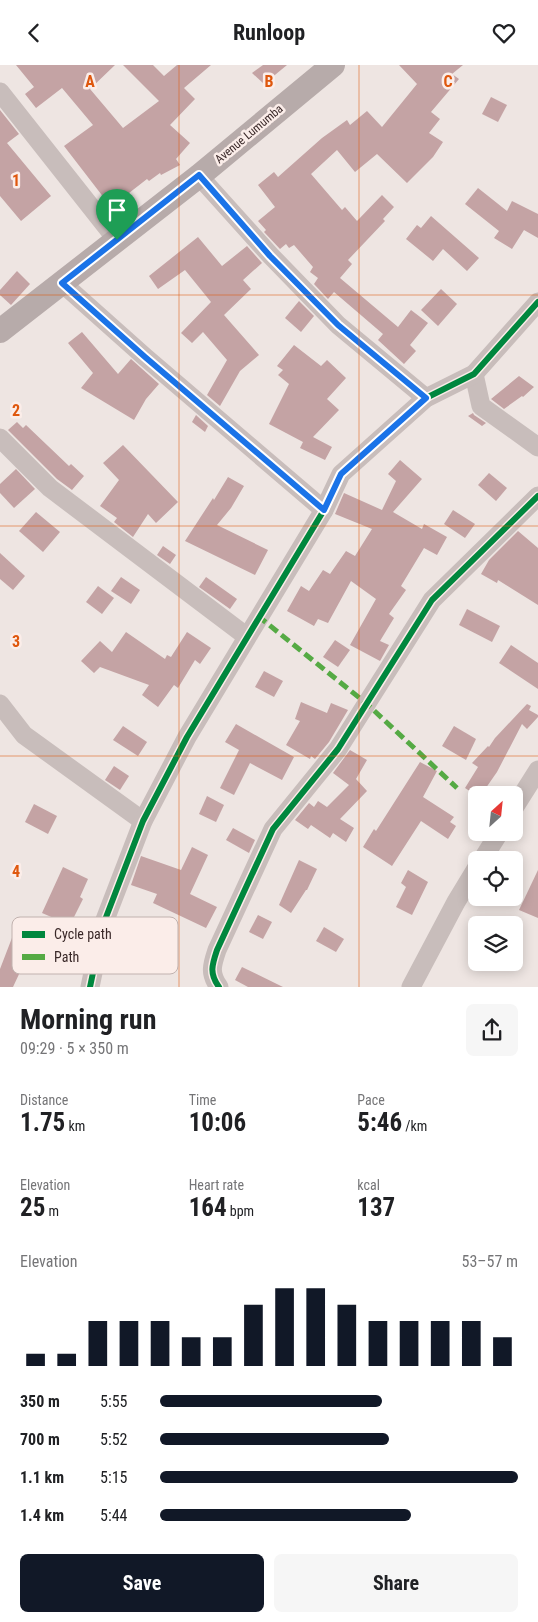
<!DOCTYPE html>
<html lang="en">
<head>
<meta charset="utf-8">
<style>
	:root { --surface:#fff; --page:#f6f6f6; --text:#202124; --muted:#757577; --accent:#111827 }
	body { margin:0; font-family:"Roboto Condensed",sans-serif; background:var(--page); color:var(--text); height:100vh; display:flex; flex-direction:column; font-size:19px; white-space:nowrap }
	* { box-sizing:border-box; margin:0 }
	p { font-size:16px; color:var(--muted) }
	.icon { flex:none; width:28px; height:28px; fill:none; stroke:currentColor; stroke-width:2; stroke-linecap:round; stroke-linejoin:round }
	.map { position:relative; height:922px; overflow:hidden }
	.drawer { display:flex; flex-direction:column; background:var(--surface); flex:1 }
	.drawer>* { flex:none }
	.needle { width:32px; rotate:27deg }
	.fabs { position:absolute; left:468px; top:721px; display:grid; gap:10px }
	.fabs a { display:grid; place-items:center; width:55px; height:55px; border-radius:8px; background:var(--surface); box-shadow:0 2px 12px #0003; font-size:25px }
	.pin { position:absolute; display:grid; place-items:center; width:42px; height:42px; color:#fff; margin:-51px -21px; border-radius:50% 50% 50% 0; rotate:-45deg; box-shadow:0 0 5px #0007 }
	.pin .icon { rotate:45deg }
	.round { display:grid; place-items:center; flex:none; width:52px; height:52px; border-radius:8px; background:var(--page) }
	.head { display:flex; align-items:center; justify-content:space-between; height:85px; padding:0 20px }
	h1 { font-size:28px; font-weight:700; line-height:38px }
	.stats { display:grid; grid-template-columns:repeat(3,1fr); gap:8px; height:85px; padding:5px 20px }
	.stats div { display:grid; align-content:center }
	.stats b { font-size:25px; font-weight:700 }
	.stats small { font-size:14px; font-weight:400 }
	.stats p { font-size:14px }
	.chart { height:140px; padding:10px 20px }
	.chart p { display:flex; justify-content:space-between }
	.chart svg { width:100%; height:90px; margin-top:5px; stroke:var(--accent); stroke-width:6 }
	.action { display:flex; gap:10px; margin-top:auto; padding:10px 20px }
	.action a { flex:1; height:58px; border-radius:8px; background:var(--accent); color:#fff; font-size:20px; font-weight:700; line-height:58px; text-align:center }
	.action a+a { background:var(--page); color:var(--text) }
	ul { padding:0 20px; list-style:none; font-size:16px }
	li { display:grid; grid-template-columns:80px 60px 1fr; align-items:center; height:38px }
	li i { height:12px; border-radius:6px; background:var(--accent) }
	header { display:flex; justify-content:space-between; align-items:center; height:65px; padding:0 20px; background:var(--surface); font-size:22px; font-weight:700 }
	.map>svg:first-child { display:block }
	.building { fill:#c4a3a4 }
	.lines { fill:none; stroke-linecap:round; stroke-linejoin:round }
	.minor { stroke:#c8bdbb; stroke-width:19 }
	.major { stroke:#b7abaa; stroke-width:24 }
	.quiet { stroke:#5a4; stroke-width:5; stroke-dasharray:10 5; stroke-linecap:butt }
	.cycleway-casing { stroke:#fbede9; stroke-width:9 }
	.cycleway { stroke:#00873e; stroke-width:6 }
	.route-casing { stroke:#fff; stroke-width:10 }
	.route { stroke:#1a73e8; stroke-width:6 }
	.grid { fill:none; stroke:#df570d; stroke-width:1; stroke-opacity:0.55 }
	.labels { text-anchor:middle; stroke-width:5; stroke-linejoin:round; paint-order:stroke }
	.street-label { font-size:12px; fill:#392828; stroke:#fbede9 }
	.key { fill:#fbede9; stroke:#c1b2af; stroke-width:1 }
	.key-label { font-size:14px; fill:#392828 }
	.grid-label { font-size:16px; text-anchor:middle; font-weight:bold; fill:#df570d; stroke:#fbede9; stroke-width:5; stroke-linejoin:round; paint-order:stroke }
</style>
</head>
<body>
<header><svg class="icon" aria-label="back" viewBox="0 0 24 24"><path d="M15 5l-7 7 7 7"/></svg>Runloop<svg class="icon" aria-label="heart" viewBox="0 0 24 24"><path d="M12 20l-8-8c-3-5 5-10 8-4 3-6 11-1 8 4z"/></svg></header>
<div class="map">
<svg width="538" height="922" viewBox="0 0 538 922">
	<rect width="100%" height="100%" fill="#eee5e2"/>
	<g class="building">
		<path d="M16,0H115L90,24L123,63L159,36L123,0H153L164,11L177,0H211L184,23L195,34L170,60L190,78L176,94L180,100L161,110L160,108L149,116L147,114L111,142L64,81L93,60L62,23L36,43L25,29L34,22Z"/>
		<path d="M263,0H287L264,19L252,8Z"/>
		<path d="M399,0H463L452,9L459,14L431,47L440,54L429,68L443,77L433,92L407,118L377,89L355,107L337,85L311,109L342,145L345,142L357,156L382,130L394,142L383,154L385,156L348,195L352,199L340,213L398,262L411,245L428,258L410,280L416,286L404,299L378,275L383,269L334,227L328,234L314,219L318,213L310,207L313,202L294,180L289,183L286,179L280,184L264,167L266,165L258,156L275,142L258,120L274,107L278,112L322,73L347,55L350,60L367,46L382,62L417,19Z"/>
		<path d="M491,32L507,40L498,57L482,49Z"/>
		<path d="M0,45L19,69L7,78L51,131L21,156L0,131Z"/>
		<path d="M478,123L507,146L512,136L538,149V173L524,165L512,184L494,173L499,166L465,139Z"/>
		<path d="M431,151L479,193L467,206L443,184L433,196L406,174L417,160L421,163Z"/>
		<path d="M198,172L222,201L247,181L262,198L243,215L251,224L224,250L259,290L240,306L220,341L207,330L227,295L203,267L192,278L181,268L211,237L185,205L158,224L149,211Z"/>
		<path d="M17,206L30,219L11,240L0,230V225Z"/>
		<path d="M441,224L457,239L438,261L421,245Z"/>
		<path d="M299,236L314,251L301,267L285,253Z"/>
		<path d="M82,267L118,309L131,294L159,319L146,334L134,355L81,323L93,308L68,278Z"/>
		<path d="M294,280L321,301L327,295L346,313L327,334L339,345L313,372L332,382L325,395L300,383L303,377L269,359L289,319L278,310L283,305L277,301Z"/>
		<path d="M519,311L534,322L523,332L522,331L504,344L491,334Z"/>
		<path d="M473,348L474,350L486,358L482,361L468,351Z"/>
		<path d="M196,350L208,361L205,367L192,357Z"/>
		<path d="M17,357L23,363L26,360L69,401L71,399L84,411L72,425L57,414L8,365Z"/>
		<path d="M123,380L178,437L156,458L148,449L133,472L114,457L117,453L100,441L119,415L103,398Z"/>
		<path d="M400,395L422,414L393,447L422,464L424,459L447,472L437,490L424,483L401,521L406,525L389,549L394,553L380,576L389,580L380,596L350,580L376,534L351,516L328,558L318,554L314,561L287,546L301,521L309,526L323,505L330,509L346,486L355,491L372,464L335,449L344,428L382,445L396,416L388,409Z"/>
		<path d="M16,404L35,424L14,443L0,428V419Z"/>
		<path d="M489,408L507,423L496,436L478,420Z"/>
		<path d="M228,412L244,421L231,443L217,460L268,485L255,510L185,476L213,433L214,435Z"/>
		<path d="M453,445L475,459L465,473L444,459Z"/>
		<path d="M36,447L60,467L43,487L19,466Z"/>
		<path d="M518,466L538,483V540L498,515L497,518L481,509L489,495Z"/>
		<path d="M163,481L176,490L170,499L157,490Z"/>
		<path d="M0,488L25,511L13,525L0,514Z"/>
		<path d="M121,512L140,525L131,539L111,526Z"/>
		<path d="M206,512L237,534L230,544L199,522Z"/>
		<path d="M98,521L114,533L102,549L86,537Z"/>
		<path d="M467,544L500,561L492,577L459,560Z"/>
		<path d="M126,567L165,594L167,590L171,592L187,567L211,583L200,599L195,595L178,623L174,620L158,642L142,630L149,620L100,602L94,608L81,596L100,576L112,587Z"/>
		<path d="M335,575L350,585L338,602L323,592Z"/>
		<path d="M511,580L538,598V624L499,598Z"/>
		<path d="M264,606L283,616L274,632L255,622Z"/>
		<path d="M301,637L327,648L331,638L348,645L329,677L315,694L311,691L310,694L286,680L300,656L295,654Z"/>
		<path d="M527,639L531,641L529,645L538,650V652L527,664L522,659L497,707L481,730H476L465,723L478,702L472,698L488,681L489,682L495,673Z"/>
		<path d="M236,659L294,692L282,715L250,698L234,730L220,723L239,685L225,677Z"/>
		<path d="M123,661L147,677L138,691L113,675Z"/>
		<path d="M454,661L476,674L466,695L442,681Z"/>
		<path d="M350,685L367,695L356,714L367,726L340,754L354,763L346,777L333,768L330,773L311,760L308,764L295,755L309,738L314,742L318,736L327,742L349,720L333,708Z"/>
		<path d="M420,697L437,706L423,732L454,752L450,757L456,761L448,774L421,756L392,801L363,782L374,764L376,766Z"/>
		<path d="M114,701L129,711L120,725L105,715Z"/>
		<path d="M207,731L224,740L216,757L199,749Z"/>
		<path d="M34,739L57,751L48,769L25,757Z"/>
		<path d="M233,763L255,775L249,788L226,775Z"/>
		<path d="M192,782L208,790L190,829L217,842L206,863L153,838L157,829L131,820L141,791L181,805Z"/>
		<path d="M299,795L317,804L307,825H306L291,848L279,840Z"/>
		<path d="M63,802L88,814L80,832L83,834L70,860L42,848Z"/>
		<path d="M408,805L428,817L412,850L396,842L406,822L401,818Z"/>
		<path d="M538,805V853L519,845Z"/>
		<path d="M258,850L272,857L263,874L249,867Z"/>
		<path d="M324,862L344,874L336,887L316,876Z"/>
		<path d="M15,865L38,874L30,893L27,892L13,922H0V904Z"/>
		<path d="M242,902L283,922H248L235,915Z"/>
	</g>
	<g class="lines">
		<g class="minor">
			<path d="M0,27L117,175"/>
			<path d="M199,111L271,191L338,260L426,333"/>
			<path d="M62,218L145,292L324,445"/>
			<path d="M474,309L481,341L538,382"/>
			<path d="M0,373L50,423L246,571"/>
			<path d="M0,639L24,670L143,756"/>
			<path d="M514,743L538,705"/>
			<path d="M482,795L499,768"/>
			<path d="M90,922L103,860L143,756L187,672L324,445L341,409L426,333L474,309L538,237"/>
			<path d="M219,922C209,908 212,900 217,885L273,764L338,684L432,535L538,431"/>
			<path d="M411,922L456,837L476,804"/>
		</g>
		<path class="major" d="M0,266L199,111L333,0"/>
		<path class="quiet" d="M258,551L367,639L457,723"/>
		<defs>
			<g id="cycleway">
				<path d="M90,922L103,860L143,756L187,672L324,445L341,409L426,333L474,309L538,237"/>
				<path d="M219,922C209,908 212,900 217,885L273,764L338,684L432,535L538,431"/>
			</g>
		</defs>
		<use href="#cycleway" class="cycleway-casing"/>
		<use href="#cycleway" class="cycleway"/>
	</g>
	<g class="lines">
		<defs>
			<path id="route" d="M199,110L270,191L338,260L426,333L341,409L324,445L145,292L62,218Z"/>
		</defs>
		<use href="#route" class="route-casing"/>
		<use href="#route" class="route"/>
	</g>
	<path class="grid" d="M179,0V922M359,0V922M0,230H538M0,461H538M0,691H538"/>
	<g class="labels">
		<g class="street-label">
			<text transform="translate(249 69) rotate(-40)" y="4">Avenue Lumumba</text>
		</g>
	</g>
	<rect x="12" y="852" width="166" height="57" rx="8" class="key"/>
	<rect x="22" y="866" width="23" height="7" fill="#00873e"/>
	<rect x="22" y="889" width="23" height="6" fill="#5a4"/>
	<g class="key-label">
		<text x="54" y="874">Cycle path</text>
		<text x="54" y="897">Path</text>
	</g>
	<g class="grid-label">
		<text x="90" y="22">A</text>
		<text x="269" y="22">B</text>
		<text x="448" y="22">C</text>
		<text x="16" y="121">1</text>
		<text x="16" y="351">2</text>
		<text x="16" y="582">3</text>
		<text x="16" y="812">4</text>
	</g>
</svg>
<div class="fabs">
<a><svg class="needle" viewBox="-14 -14 28 28"><path d="M0-13l5 13h-10z" fill="#e53935"/><path d="M0 13l5-13h-10z" fill="#757577"/></svg></a>
<a><svg class="icon" aria-label="locate" viewBox="0 0 24 24"><circle cx="12" cy="12" r="6"/><path d="M12 2v4M12 18v4M2 12h4M18 12h4"/></svg></a>
<a><svg class="icon" aria-label="layers" viewBox="0 0 24 24"><path d="M12 4l9 5-9 5-9-5zM3 14l9 5 9-5"/></svg></a>
</div>
<div class="pin" style="left:117px;top:175px;background:#1e9e55"><svg class="icon" aria-label="arrive" viewBox="0 0 24 24"><path d="M6 21V4h12l-3 4 3 4H6"/></svg></div>
</div>
<section class="drawer">
<div class="head"><div><h1>Morning run</h1><p>09:29 · 5 × 350 m</p></div><a class="round"><svg class="icon" aria-label="share" viewBox="0 0 24 24"><path d="M12 15V3M7 8l5-5 5 5M5 13v7h14v-7"/></svg></a></div>
<div class="stats">
<div><p>Distance</p><b>1.75<small> km</small></b></div>
<div><p>Time</p><b>10:06</b></div>
<div><p>Pace</p><b>5:46<small> /km</small></b></div>
</div>
<div class="stats">
<div><p>Elevation</p><b>25<small> m</small></b></div>
<div><p>Heart rate</p><b>164<small> bpm</small></b></div>
<div><p>kcal</p><b>137</b></div>
</div>
<div class="chart"><p><span>Elevation</span>53–57 m</p>
<svg viewBox="0 0 160 44" preserveAspectRatio="none"><path d="M5 44V38M15 44V38M25 44V22M35 44V22M45 44V22M55 44V30M65 44V30M75 44V14M85 44V6M95 44V6M105 44V14M115 44V22M125 44V22M135 44V22M145 44V22M155 44V30"/></svg>
</div>
<ul>
<li><b>350 m</b>5:55<i style="width:62%"></i></li>
<li><b>700 m</b>5:52<i style="width:64%"></i></li>
<li><b>1.1 km</b>5:15<i style="width:100%"></i></li>
<li><b>1.4 km</b>5:44<i style="width:70%"></i></li>
</ul>
<div class="action"><a>Save</a><a>Share</a></div>
</section>
</body>
</html>
